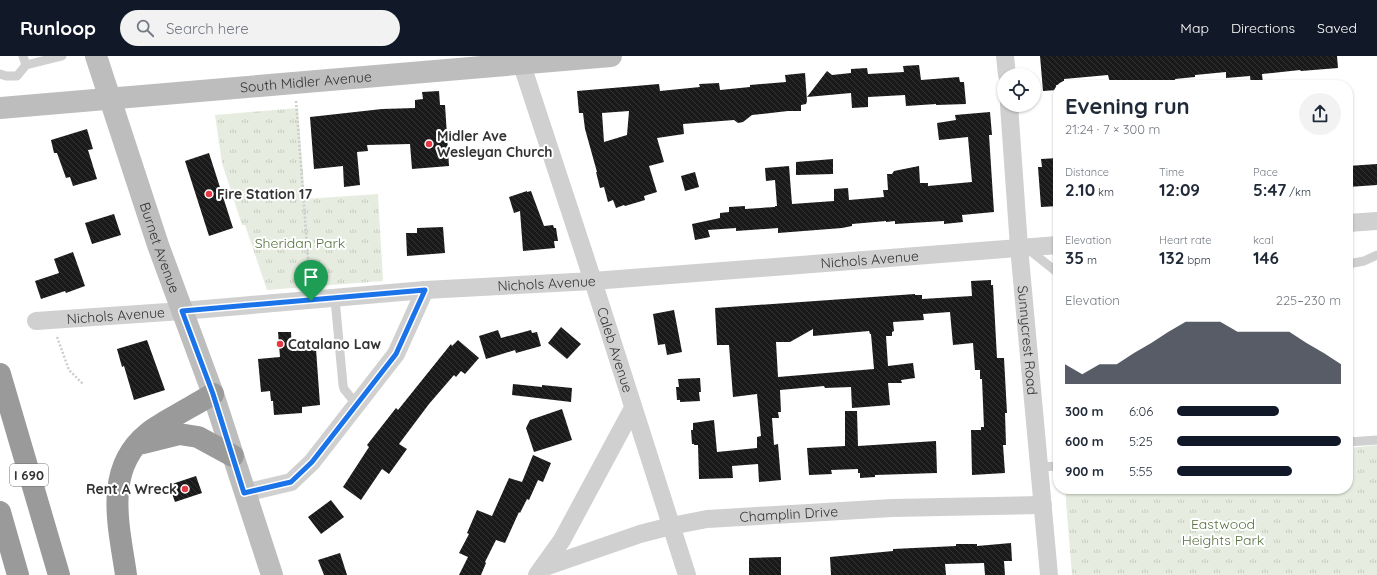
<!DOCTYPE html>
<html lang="en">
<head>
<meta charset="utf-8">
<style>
	:root { --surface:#fff; --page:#f2f2f3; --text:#1f2937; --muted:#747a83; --accent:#111827 }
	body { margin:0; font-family:Quicksand,sans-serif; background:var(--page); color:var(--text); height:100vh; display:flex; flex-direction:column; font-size:15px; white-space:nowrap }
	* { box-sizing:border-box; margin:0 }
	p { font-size:13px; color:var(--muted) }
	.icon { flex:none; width:22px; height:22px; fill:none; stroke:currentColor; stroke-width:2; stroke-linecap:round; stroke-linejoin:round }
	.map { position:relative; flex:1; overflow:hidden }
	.drawer { position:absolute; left:1053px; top:24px; width:300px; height:414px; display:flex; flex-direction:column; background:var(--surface); border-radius:16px; box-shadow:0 1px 3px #0004 }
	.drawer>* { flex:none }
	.tools { position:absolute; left:997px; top:12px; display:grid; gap:8px }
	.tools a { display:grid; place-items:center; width:44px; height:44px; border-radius:50%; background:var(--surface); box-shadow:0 1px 3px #0004; font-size:20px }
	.pin { position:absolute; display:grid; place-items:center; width:34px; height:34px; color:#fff; margin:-41px -17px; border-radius:50% 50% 50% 0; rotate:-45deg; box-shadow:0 0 4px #0007 }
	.pin .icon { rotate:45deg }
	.round { display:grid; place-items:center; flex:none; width:42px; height:42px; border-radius:21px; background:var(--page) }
	.summary { display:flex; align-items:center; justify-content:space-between; height:68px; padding:0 12px }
	h1 { font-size:22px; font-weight:700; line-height:30px }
	.stats { display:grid; grid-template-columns:repeat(3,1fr); gap:6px; height:68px; padding:4px 12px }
	.stats div { display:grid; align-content:center }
	.stats b { font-size:17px; font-weight:700 }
	.stats small { font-size:11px; font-weight:400 }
	.stats p { font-size:11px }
	.chart { height:112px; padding:8px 12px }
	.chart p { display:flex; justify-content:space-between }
	.chart svg { width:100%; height:72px; margin-top:4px; fill:var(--accent); opacity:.7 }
	ul { padding:0 12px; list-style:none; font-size:13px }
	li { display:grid; grid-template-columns:64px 48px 1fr; align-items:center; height:30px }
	li i { height:10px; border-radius:5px; background:var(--accent) }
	header { display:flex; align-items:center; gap:24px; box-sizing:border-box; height:56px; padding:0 20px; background:var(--accent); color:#fff }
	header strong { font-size:19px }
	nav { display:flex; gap:22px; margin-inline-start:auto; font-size:14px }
	.search { width:280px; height:36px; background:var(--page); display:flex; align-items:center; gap:10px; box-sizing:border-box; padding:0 14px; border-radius:22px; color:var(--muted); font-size:15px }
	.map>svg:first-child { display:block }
	.park { fill:url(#park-tufts) }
	.building { fill:url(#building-back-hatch); fill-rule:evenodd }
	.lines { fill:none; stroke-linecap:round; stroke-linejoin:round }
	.path { stroke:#cdcdcd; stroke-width:2.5; stroke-dasharray:2 2; stroke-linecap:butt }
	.lane { stroke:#d0d0d0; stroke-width:9 }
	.street { stroke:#d0d0d0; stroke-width:18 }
	.secondary { stroke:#bdbdbd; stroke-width:22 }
	.highway { stroke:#9a9a9a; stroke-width:22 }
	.route-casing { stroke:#fff; stroke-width:8 }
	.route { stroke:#1a73e8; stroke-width:5 }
	.poi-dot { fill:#e63946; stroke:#fff; stroke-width:1.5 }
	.labels { text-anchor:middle; stroke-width:4; stroke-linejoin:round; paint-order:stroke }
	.shield { fill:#fff; stroke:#707070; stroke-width:1 }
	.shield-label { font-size:13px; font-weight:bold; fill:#333 }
	.street-label { font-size:14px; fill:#333; stroke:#fff }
	.poi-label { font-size:14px; font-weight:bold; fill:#333; stroke:#fff; text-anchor:start }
	.park-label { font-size:14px; fill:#56703f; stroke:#fff }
</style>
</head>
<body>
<header>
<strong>Runloop</strong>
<div class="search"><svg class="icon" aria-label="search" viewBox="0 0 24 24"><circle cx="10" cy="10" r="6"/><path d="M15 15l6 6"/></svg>Search here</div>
<nav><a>Map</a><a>Directions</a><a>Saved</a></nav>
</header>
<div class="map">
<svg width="1377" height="519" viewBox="0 0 1377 519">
	<defs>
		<pattern id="park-tufts" width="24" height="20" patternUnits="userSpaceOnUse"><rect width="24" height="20" fill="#e6ecdf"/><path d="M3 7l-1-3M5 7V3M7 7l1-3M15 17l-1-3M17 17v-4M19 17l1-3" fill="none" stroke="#c6cbc0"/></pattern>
		<pattern id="building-back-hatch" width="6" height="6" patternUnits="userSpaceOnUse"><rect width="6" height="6" fill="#1a1a1a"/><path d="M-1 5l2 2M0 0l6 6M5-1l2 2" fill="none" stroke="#333"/></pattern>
	</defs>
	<rect width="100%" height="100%" fill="#fff"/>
	<g class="park">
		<path d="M298,52L305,143L378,138L383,225L267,234L245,169H242L222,107L215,59Z"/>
		<path d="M1377,389V519H1072L1065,433H1348V392Z"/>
	</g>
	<g class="building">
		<path d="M1040,0H1337L1338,12L1301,15L1300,14L1262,18L1263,28L1251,29L1250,20L1226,22V16L1195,19V21L1175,23L1176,29H1154L1153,24L1110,27L1108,19L1064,23V29H1056L1057,34L1043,35Z"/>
		<path d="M919,9L921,24L959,21L960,26H964L966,48L936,49V48L906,50L905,39L868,41V51L852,52L851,37L807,41L827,15L832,19L851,17V13L867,12L868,18L904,16L903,10Z"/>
		<path d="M805,17L807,45L806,48L801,49V55H788L752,59L743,66L738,67L734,64L683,68L684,78L657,82L664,106L649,110L657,136L644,140L645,144L625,150L624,149L616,152L613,144L608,146L604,131L600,132L596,116H597L585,73L583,57H579L577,35L659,28L660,35L700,31L699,28L719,27L720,34L750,31V29L786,26L785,19ZM629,55L627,79L604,86L602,57Z"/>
		<path d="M439,35L440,49H445L449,110L412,113L410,88L367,89L368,95L357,96L360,129L344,131L343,110L314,113L310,61L382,53L415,52V44L423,43L422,36Z"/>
		<path d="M990,56L992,79H989L994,156L962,159L963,166L944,168V165L895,168V165L886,166V165L852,168V170L842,172L778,177V172L736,175V172L708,174L710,181L695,184L692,168L720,162V157L729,156V151L745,150V153L775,151V150H777L775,124L766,125L765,112L789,110L792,148L834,145V133L848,132L849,144L884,141L883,134H888L887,118H892L894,115L919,110L920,127H928V130L972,126L968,81L939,84L937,67L956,64L955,59Z"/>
		<path d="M87,73L93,93L88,94L97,123L73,130L70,121L66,122L57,97H54L51,84Z"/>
		<path d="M209,97L233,172L209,180L185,105Z"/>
		<path d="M1058,102V150L1041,151L1038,111H1042L1041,103Z"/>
		<path d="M833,103V118L796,119V106Z"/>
		<path d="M1377,108V129L1348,131V110Z"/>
		<path d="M695,116L699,131L685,135L681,120Z"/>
		<path d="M527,135V136L531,135L544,170L553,169L554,172H556L558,185H554L555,192L523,195L520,155L514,157L509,141Z"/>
		<path d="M114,158L121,179L92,188L85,167Z"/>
		<path d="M443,171L445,197L407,200L406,177H417V172Z"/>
		<path d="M73,196L85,230L66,237L65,235L41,243L35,225L59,217L54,203Z"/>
		<path d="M991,224V229H993L997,302H1004L1007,357H1005L1006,389H1003L1005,417L972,419L971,374H981V371H984L982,323H980V314H975L973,287L953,289L950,256L923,258L924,264L893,266L894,275L892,276V280H886L888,310L913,307L915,322L901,324L902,327H888L890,349L852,352L851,331L825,332L824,330L780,334L781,356H778L779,362H772L774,389L778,388L781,424L759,426L758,408L732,410L733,422L699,423L698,389H694V388H692L691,374H693V367L714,364L717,396L757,392V381L761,380L757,338L733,341L729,289H717L715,252L915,238V239H922V243L972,240L971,225ZM813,273V280L869,275L870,278H871L874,313L778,321L776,286H790Z"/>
		<path d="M674,254L682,296L667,299L665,288L658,289L653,258Z"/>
		<path d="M561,271L581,288L567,303L548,287Z"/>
		<path d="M498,274L501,282L531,274L532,277L537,276L541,290L516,297L515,294L486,303L479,280Z"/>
		<path d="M278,276H291L292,295L316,293L320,349L302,351V357L274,359L273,345H271L270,335L261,336L258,303L280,301Z"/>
		<path d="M147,284L165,334L134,344L124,310L122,311L117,293Z"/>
		<path d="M458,284L479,302L465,318L461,315L456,321L454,319L429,348L399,388L407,393L389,418L382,413L361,444L343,431L369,391L367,389L396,352L398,354L451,288L452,290Z"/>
		<path d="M700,322L701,336H699L700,345L680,346V344H677L676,331H679L678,323Z"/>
		<path d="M513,328L542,331V329L572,332L571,346L512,339Z"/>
		<path d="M562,353L572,384L534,396L526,372L530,364Z"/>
		<path d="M845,355H857L858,390L936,385L937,417L875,419V421L860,422V417H858V413L831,414L832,418L809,419L807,392L845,390Z"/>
		<path d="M533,399L551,407L543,426L538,424L529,444L527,443L520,457L519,456L505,487L496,484L485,506L486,507L481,519H459L468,501L459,497L469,478L467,477L477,454L492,460L509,422L522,426Z"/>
		<path d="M196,420L202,437L175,446L169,429Z"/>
		<path d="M331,444L344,461L321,478L308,461Z"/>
		<path d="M1011,487L1012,505H1004L1005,519H985L984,507L945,508L946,519H831L830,501L893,495V493L956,490V488H977V490Z"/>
		<path d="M340,497L347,519H324L318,504Z"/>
		<path d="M781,501V519H749V502Z"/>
	</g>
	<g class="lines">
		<g class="path">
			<path d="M296,45L310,228"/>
			<path d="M57,281L69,314L83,328"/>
		</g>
		<g class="lane">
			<path d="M23,0L26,9L62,0"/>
			<path d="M0,18L6,20H17L26,9"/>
			<path d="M1028,193L1058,217"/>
			<path d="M1348,208L1364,205L1377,199"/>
			<path d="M335,243L343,329L344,333L357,349"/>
			<path d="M1348,386L1377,384"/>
			<path d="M1039,411L1058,410"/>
		</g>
		<g class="street">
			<path id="s1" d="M519,0L593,225L687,519"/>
			<path d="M1005,0L1007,19"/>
			<path id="s2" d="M1009,49L1019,191L1049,519"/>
			<path d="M1348,167L1377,165"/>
			<path id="s3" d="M36,265L182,255L425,234L593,225L1058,189"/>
			<path d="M244,437L291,426L312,406L396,298L425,234"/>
			<path d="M542,512L562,484L633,352"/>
			<path id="s4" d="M537,519L542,512L640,478L671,470L707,463L892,452L1043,449"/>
		</g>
		<g class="secondary">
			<path id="s5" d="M96,0L158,189L213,338L272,519"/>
			<path id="s6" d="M0,52L611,0"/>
		</g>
		<g class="highway">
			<path d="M0,318L59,519"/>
			<path d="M143,387L179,378L198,381L233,400"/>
			<path d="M0,456L18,519"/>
			<path d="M126,519C119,470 103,413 148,377C154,372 162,368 168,364C183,355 198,347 213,338"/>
		</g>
	</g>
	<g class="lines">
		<defs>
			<path id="route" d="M425,234L396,298L312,406L291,426L244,437L213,338L182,255Z"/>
		</defs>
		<use href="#route" class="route-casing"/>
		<use href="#route" class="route"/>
	</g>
	<g class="poi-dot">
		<circle cx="429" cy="88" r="4"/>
		<circle cx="209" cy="138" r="4"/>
		<circle cx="280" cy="288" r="4"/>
		<circle cx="185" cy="433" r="4"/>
	</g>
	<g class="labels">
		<rect class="shield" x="10" y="408" width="38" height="22" rx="3"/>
		<g class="shield-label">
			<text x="29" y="424">I 690</text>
		</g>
		<g class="street-label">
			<text dy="5" stroke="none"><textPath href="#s6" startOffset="307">South Midler Avenue</textPath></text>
			<text dy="5" stroke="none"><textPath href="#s5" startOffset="202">Burnet Avenue</textPath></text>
			<text dy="5" stroke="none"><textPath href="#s3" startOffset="836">Nichols Avenue</textPath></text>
			<text dy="5" stroke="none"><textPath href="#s3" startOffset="512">Nichols Avenue</textPath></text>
			<text dy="5" stroke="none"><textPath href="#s3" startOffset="80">Nichols Avenue</textPath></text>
			<text dy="5" stroke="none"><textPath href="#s2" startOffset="236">Sunnycrest Road</textPath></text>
			<text dy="5" stroke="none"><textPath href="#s1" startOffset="309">Caleb Avenue</textPath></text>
			<text dy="5" stroke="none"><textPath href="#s4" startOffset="263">Champlin Drive</textPath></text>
		</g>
		<g class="poi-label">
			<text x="437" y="85">Midler Ave<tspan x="437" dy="16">Wesleyan Church</tspan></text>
			<text x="217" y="143">Fire Station 17</text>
			<text x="288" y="293">Catalano Law</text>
			<text x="177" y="438" text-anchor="end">Rent A Wreck</text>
		</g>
		<g class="park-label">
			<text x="300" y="192">Sheridan Park</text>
			<text x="1223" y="473">Eastwood<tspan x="1223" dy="16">Heights Park</tspan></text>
		</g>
	</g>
</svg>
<div class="tools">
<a><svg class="icon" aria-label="locate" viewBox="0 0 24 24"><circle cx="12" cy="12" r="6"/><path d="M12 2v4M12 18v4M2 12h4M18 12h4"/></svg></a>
</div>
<div class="pin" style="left:311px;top:245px;background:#1e9e55"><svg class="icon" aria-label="arrive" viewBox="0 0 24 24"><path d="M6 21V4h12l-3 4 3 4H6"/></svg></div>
<section class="drawer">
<div class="summary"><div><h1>Evening run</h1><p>21:24 · 7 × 300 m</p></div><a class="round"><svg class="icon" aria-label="share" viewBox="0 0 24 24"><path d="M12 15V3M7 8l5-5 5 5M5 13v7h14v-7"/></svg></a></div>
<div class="stats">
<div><p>Distance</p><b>2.10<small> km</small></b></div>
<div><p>Time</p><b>12:09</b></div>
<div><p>Pace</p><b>5:47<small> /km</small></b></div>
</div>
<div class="stats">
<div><p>Elevation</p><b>35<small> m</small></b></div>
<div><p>Heart rate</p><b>132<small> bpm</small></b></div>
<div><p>kcal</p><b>146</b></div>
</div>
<div class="chart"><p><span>Elevation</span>225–230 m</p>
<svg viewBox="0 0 160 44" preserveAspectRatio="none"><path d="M0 44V32L10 38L20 32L30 32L40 25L50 19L60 12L70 6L80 6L90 6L100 12L110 12L120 12L130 12L140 19L150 25L160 32V44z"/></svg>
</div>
<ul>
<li><b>300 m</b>6:06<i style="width:62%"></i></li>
<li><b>600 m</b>5:25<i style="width:100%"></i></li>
<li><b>900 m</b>5:55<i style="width:70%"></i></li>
</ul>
</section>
</div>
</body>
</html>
